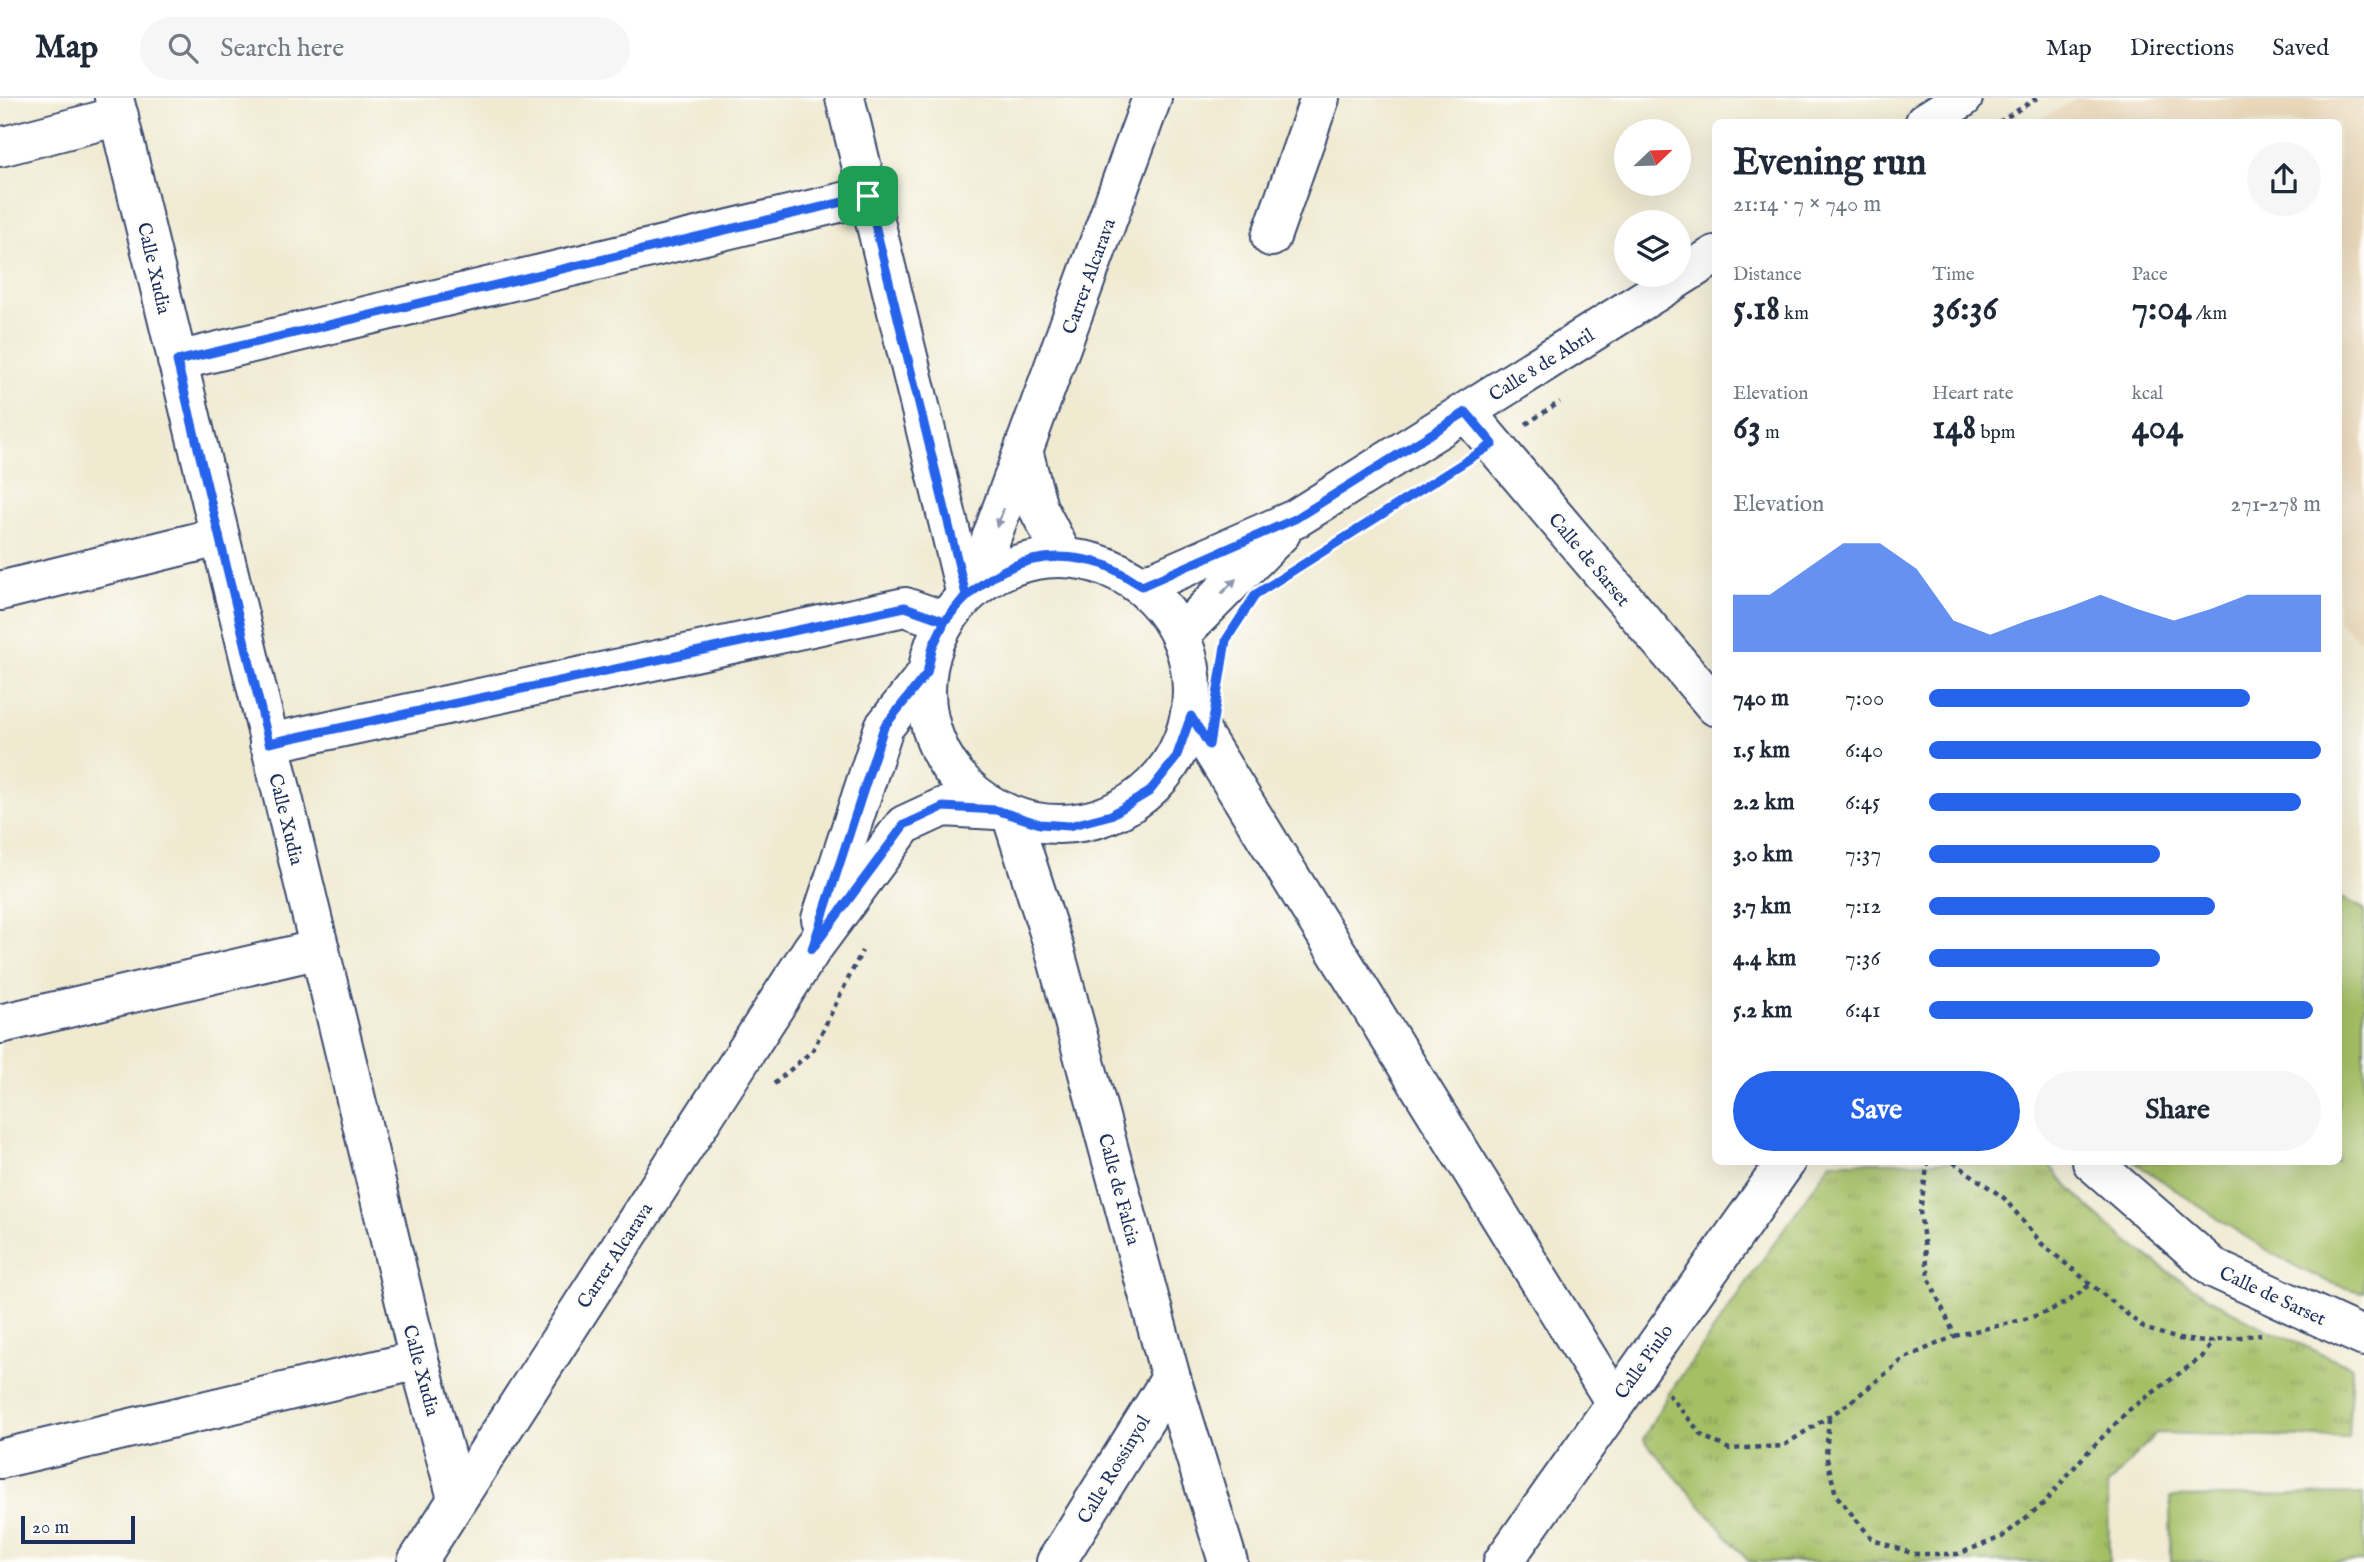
<!DOCTYPE html>
<html lang="en">
<head>
<meta charset="utf-8">
<style>
	:root { --surface:#fff; --page:#f6f6f7; --text:#1f2937; --muted:#747a83; --line:#e0e1e3; --accent:#2563eb }
	body { margin:0; font-family:"IM FELL English",serif; background:var(--page); color:var(--text); height:100vh; display:flex; flex-direction:column; font-size:26px; white-space:nowrap }
	* { box-sizing:border-box; margin:0 }
	p { font-size:23px; color:var(--muted) }
	.icon { flex:none; width:38px; height:38px; fill:none; stroke:currentColor; stroke-width:2; stroke-linecap:round; stroke-linejoin:round }
	.map { position:relative; flex:1; overflow:hidden }
	.drawer { position:absolute; left:1712px; top:21px; width:630px; height:1046px; display:flex; flex-direction:column; background:var(--surface); border-radius:10px; box-shadow:0 7px 28px #0002 }
	.drawer>* { flex:none }
	.needle { width:46px; rotate:67deg }
	.fabs { position:absolute; left:1614px; top:21px; display:grid; gap:14px }
	.fabs a { display:grid; place-items:center; width:77px; height:77px; border-radius:50%; background:var(--surface); box-shadow:0 7px 28px #0002; font-size:35px }
	.scale { position:absolute; left:21px; bottom:18px; width:114px; box-sizing:border-box; padding-left:7px; border:4px solid #1b2f5e; border-top:0; font-size:19px; line-height:24px; white-space:nowrap; color:#1b2f5e; -webkit-text-stroke:5px #fdfcf7; paint-order:stroke }
	.pin { position:absolute; display:grid; place-items:center; width:60px; height:60px; color:#fff; margin:-30px; border-radius:14px; box-shadow:0 4px 10px #0006 }
	.round { display:grid; place-items:center; flex:none; width:74px; height:74px; border-radius:37px; background:var(--page) }
	.summary { display:flex; align-items:center; justify-content:space-between; height:119px; padding:0 21px }
	h1 { font-size:38px; font-weight:700; line-height:52px }
	.stats { display:grid; grid-template-columns:repeat(3,1fr); gap:10px; height:119px; padding:7px 21px }
	.stats div { display:grid; align-content:center }
	.stats b { font-size:35px; font-weight:700 }
	.stats small { font-size:19px; font-weight:400 }
	.stats p { font-size:19px }
	.chart { height:196px; padding:14px 21px }
	.chart p { display:flex; justify-content:space-between }
	.chart svg { width:100%; height:126px; margin-top:7px; fill:var(--accent); opacity:.7 }
	.primary-button { display:flex; gap:14px; margin-top:auto; padding:14px 21px }
	.primary-button a { flex:1; height:80px; border-radius:42px; background:var(--accent); color:#fff; font-size:28px; font-weight:700; line-height:80px; text-align:center }
	.primary-button a+a { background:var(--page); color:var(--text) }
	ul { padding:0 21px; list-style:none; font-size:23px }
	li { display:grid; grid-template-columns:112px 84px 1fr; align-items:center; height:52px }
	li i { height:18px; border-radius:9px; background:var(--accent) }
	header { display:flex; align-items:center; gap:42px; box-sizing:border-box; height:98px; padding:0 35px; background:var(--surface); border-bottom:2px solid var(--line) }
	header strong { font-size:33px }
	nav { display:flex; gap:38px; margin-inline-start:auto; font-size:24px }
	.search { width:490px; height:63px; background:var(--page); display:flex; align-items:center; gap:18px; box-sizing:border-box; padding:0 24px; border-radius:38px; color:var(--muted); font-size:26px }
	.map>svg:first-child { display:block }
	.built { fill:#ead8ba }
	.grass { fill:#a5bf65; stroke:#607762; stroke-width:2 }
	.park { fill:url(#park-tufts); stroke:#607762; stroke-width:2 }
	.lines { fill:none; stroke-linecap:round; stroke-linejoin:round }
	.minor-casing { stroke:#3b4b6f; stroke-width:42 }
	.path { stroke:#3b4b6f; stroke-width:4.5; stroke-dasharray:5 5; stroke-linecap:butt }
	.minor { stroke:#fff; stroke-width:38 }
	.oneway { fill:#8d97ae }
	.route-casing { stroke:#fff; stroke-width:14 }
	.route { stroke:#2563eb; stroke-width:9 }
	.labels { text-anchor:middle; stroke-width:5; stroke-linejoin:round; paint-order:stroke }
	.street-label { font-size:19px; fill:#1b2f5e; stroke:#fdfcf7 }
</style>
</head>
<body>
<header>
<strong>Map</strong>
<div class="search"><svg class="icon" aria-label="search" viewBox="0 0 24 24"><circle cx="10" cy="10" r="6"/><path d="M15 15l6 6"/></svg>Search here</div>
<nav><a>Map</a><a>Directions</a><a>Saved</a></nav>
</header>
<div class="map">
<svg width="2364" height="1464" viewBox="0 0 2364 1464">
	<defs>
		<pattern id="park-tufts" width="24" height="20" patternUnits="userSpaceOnUse" patternTransform="scale(1.75)"><rect width="24" height="20" fill="#a5bf65"/><path d="M3 7l-1-3M5 7V3M7 7l1-3M15 17l-1-3M17 17v-4M19 17l1-3" fill="none" stroke="#869c56"/></pattern>
	</defs>
	<rect width="100%" height="100%" fill="#fdfcf7"/>
	<filter id="ink" filterUnits="userSpaceOnUse"><feTurbulence type="fractalNoise" baseFrequency=".0143" numOctaves="2"/><feDisplacementMap in="SourceGraphic" scale="14" xChannelSelector="R" yChannelSelector="G"/><feConvolveMatrix kernelMatrix="1 2 1 2 8 2 1 2 1" color-interpolation-filters="sRGB"/></filter>
	<filter id="wash" filterUnits="userSpaceOnUse"><feTurbulence type="fractalNoise" baseFrequency=".00686" numOctaves="4" result="noise"/><feDisplacementMap in="SourceGraphic" scale="28" xChannelSelector="R" yChannelSelector="G"/><feGaussianBlur stdDeviation="1.57" result="paint"/><feColorMatrix in="noise" values="0 0 0 0 0 0 0 0 0 0 0 0 0 0 0 0 0 1.4 0 .05"/><feComposite in="paint" operator="in"/></filter>
	<g filter="url(#wash)">
		<rect width="100%" height="100%" fill="#f0ead1"/>
		<path class="built" d="M2076,0H2364V545L2338,523V24H2037Z"/>
		<g class="grass">
			<path d="M2342,800L2364,811V1194C2302,1186 2190,1100 2134,1064H2338V806Z"/>
			<path d="M2364,1396V1464H2171L2170,1399Z"/>
		</g>
		<path class="park" d="M1831,1064H2047C2098,1127 2164,1175 2235,1215C2272,1236 2314,1251 2352,1269L2348,1340L2156,1335L2108,1387L2109,1464H1749L1643,1341L1668,1297Z"/>
	</g>
	<g filter="url(#ink)">
		<g class="lines">
			<defs>
				<g id="minor">
					<path d="M114,0L419,1262L457,1400"/>
					<path d="M845,0L966,497"/>
					<path d="M1925,24L1963,0"/>
					<path d="M0,49L119,18"/>
					<path d="M1271,139L1320,0"/>
					<path d="M177,263L868,98"/>
					<path d="M1466,314L1715,608"/>
					<path d="M1024,356L1038,410L1064,460"/>
					<circle cx="1059" cy="593" r="133"/>
					<path d="M1142,488L1295,421L1715,157"/>
					<path d="M973,490L1152,0"/>
					<path d="M0,493L218,439"/>
					<path d="M1181,536L1281,435"/>
					<path d="M1191,618L1614,1303"/>
					<path d="M269,645L905,509L945,523"/>
					<path d="M1012,719L1054,850L1171,1280L1228,1464"/>
					<path d="M821,821L884,629L927,575"/>
					<path d="M0,926L320,851"/>
					<path d="M2092,1064L2215,1171L2364,1239"/>
					<path d="M0,1361L419,1262"/>
					<path d="M417,1464L812,851L904,727L943,709L996,712"/>
					<path d="M1056,1464L1171,1280"/>
					<path d="M1503,1464L1786,1064"/>
				</g>
			</defs>
			<use href="#minor" class="minor-casing"/>
			<g class="path">
				<path d="M1999,24L2037,0"/>
				<path d="M1526,326L1560,304"/>
				<path d="M1310,462L1463,366"/>
				<path d="M1218,591L1225,547"/>
				<path d="M774,986L813,952L862,853"/>
				<path d="M1953,1064L2004,1100L2042,1146L2144,1230L2178,1241L2206,1244L2261,1236"/>
				<path d="M1955,1238C2001,1225 2053,1222 2089,1187"/>
				<path d="M1668,1296L1703,1338L1729,1351L1783,1348L1848,1306L1905,1260L1955,1238L1929,1181L1920,1113L1928,1064"/>
				<path d="M1829,1320L1826,1357L1836,1397L1873,1442L1914,1456H1958L2002,1439L2043,1406L2084,1358L2129,1312L2202,1259L2214,1243"/>
			</g>
			<use href="#minor" class="minor"/>
		</g>
		<defs><path id="oneway-solid" d="M-6-.8H1V-3.2L6.5 0L1 3.2V.8H-6Z" transform="scale(1.75)"/></defs>
		<g class="oneway">
			<use href="#oneway-solid" transform="translate(1000 420) rotate(111)"/>
			<use href="#oneway-solid" transform="translate(1229 488) rotate(-45)"/>
		</g>
	</g>
	<g class="lines" filter="url(#ink)">
		<defs>
			<path id="route" d="M868,98L966,497L945,523L933,548L927,575L884,629L812,851L904,727L943,709L996,712L1040,726L1069,728L1111,717L1149,694L1176,660L1191,618L1209,647L1226,542L1256,496L1493,346L1466,314L1295,421L1142,488C1130,481 1117,472 1105,467C1038,445 986,471 945,523L905,509L269,645L177,263L868,98"/>
		</defs>
		<use href="#route" class="route-casing"/>
		<use href="#route" class="route"/>
	</g>
	<g class="labels">
		<g class="street-label">
			<text transform="translate(155 170) rotate(77)" y="7">Calle Xudia</text>
			<text transform="translate(1088 178) rotate(-70)" y="7">Carrer Alcarava</text>
			<text transform="translate(1541 266) rotate(-32)" y="7">Calle 8 de Abril</text>
			<text transform="translate(1590 461) rotate(50)" y="7">Calle de Sarset</text>
			<text transform="translate(287 721) rotate(76)" y="7">Calle Xudia</text>
			<text transform="translate(1120 1091) rotate(75)" y="7">Calle de Falcia</text>
			<text transform="translate(614 1157) rotate(-57)" y="7">Carrer Alcarava</text>
			<text transform="translate(2273 1197) rotate(25)" y="7">Calle de Sarset</text>
			<text transform="translate(1643 1263) rotate(-55)" y="7">Calle Piulo</text>
			<text transform="translate(422 1272) rotate(75)" y="7">Calle Xudia</text>
			<text transform="translate(1113 1371) rotate(-59)" y="7">Calle Rossinyol</text>
		</g>
	</g>
</svg>
<div class="fabs">
<a><svg class="needle" viewBox="-14 -14 28 28"><path d="M0-13l5 13h-10z" fill="#e53935"/><path d="M0 13l5-13h-10z" fill="#747a83"/></svg></a>
<a><svg class="icon" aria-label="layers" viewBox="0 0 24 24"><path d="M12 4l9 5-9 5-9-5zM3 14l9 5 9-5"/></svg></a>
</div>
<div class="scale">20 m</div>
<div class="pin" style="left:868px;top:98px;background:#1e9e55"><svg class="icon" aria-label="arrive" viewBox="0 0 24 24"><path d="M6 21V4h12l-3 4 3 4H6"/></svg></div>
<section class="drawer">
<div class="summary"><div><h1>Evening run</h1><p>21:14 · 7 × 740 m</p></div><a class="round"><svg class="icon" aria-label="share" viewBox="0 0 24 24"><path d="M12 15V3M7 8l5-5 5 5M5 13v7h14v-7"/></svg></a></div>
<div class="stats">
<div><p>Distance</p><b>5.18<small> km</small></b></div>
<div><p>Time</p><b>36:36</b></div>
<div><p>Pace</p><b>7:04<small> /km</small></b></div>
</div>
<div class="stats">
<div><p>Elevation</p><b>63<small> m</small></b></div>
<div><p>Heart rate</p><b>148<small> bpm</small></b></div>
<div><p>kcal</p><b>404</b></div>
</div>
<div class="chart"><p><span>Elevation</span>271–278 m</p>
<svg viewBox="0 0 160 44" preserveAspectRatio="none"><path d="M0 44V24L10 24L20 15L30 6L40 6L50 15L60 33L70 38L80 33L90 29L100 24L110 29L120 33L130 29L140 24L150 24L160 24V44z"/></svg>
</div>
<ul>
<li><b>740 m</b>7:00<i style="width:82%"></i></li>
<li><b>1.5 km</b>6:40<i style="width:100%"></i></li>
<li><b>2.2 km</b>6:45<i style="width:95%"></i></li>
<li><b>3.0 km</b>7:37<i style="width:59%"></i></li>
<li><b>3.7 km</b>7:12<i style="width:73%"></i></li>
<li><b>4.4 km</b>7:36<i style="width:59%"></i></li>
<li><b>5.2 km</b>6:41<i style="width:98%"></i></li>
</ul>
<div class="primary-button"><a>Save</a><a>Share</a></div>
</section>
</div>
</body>
</html>
